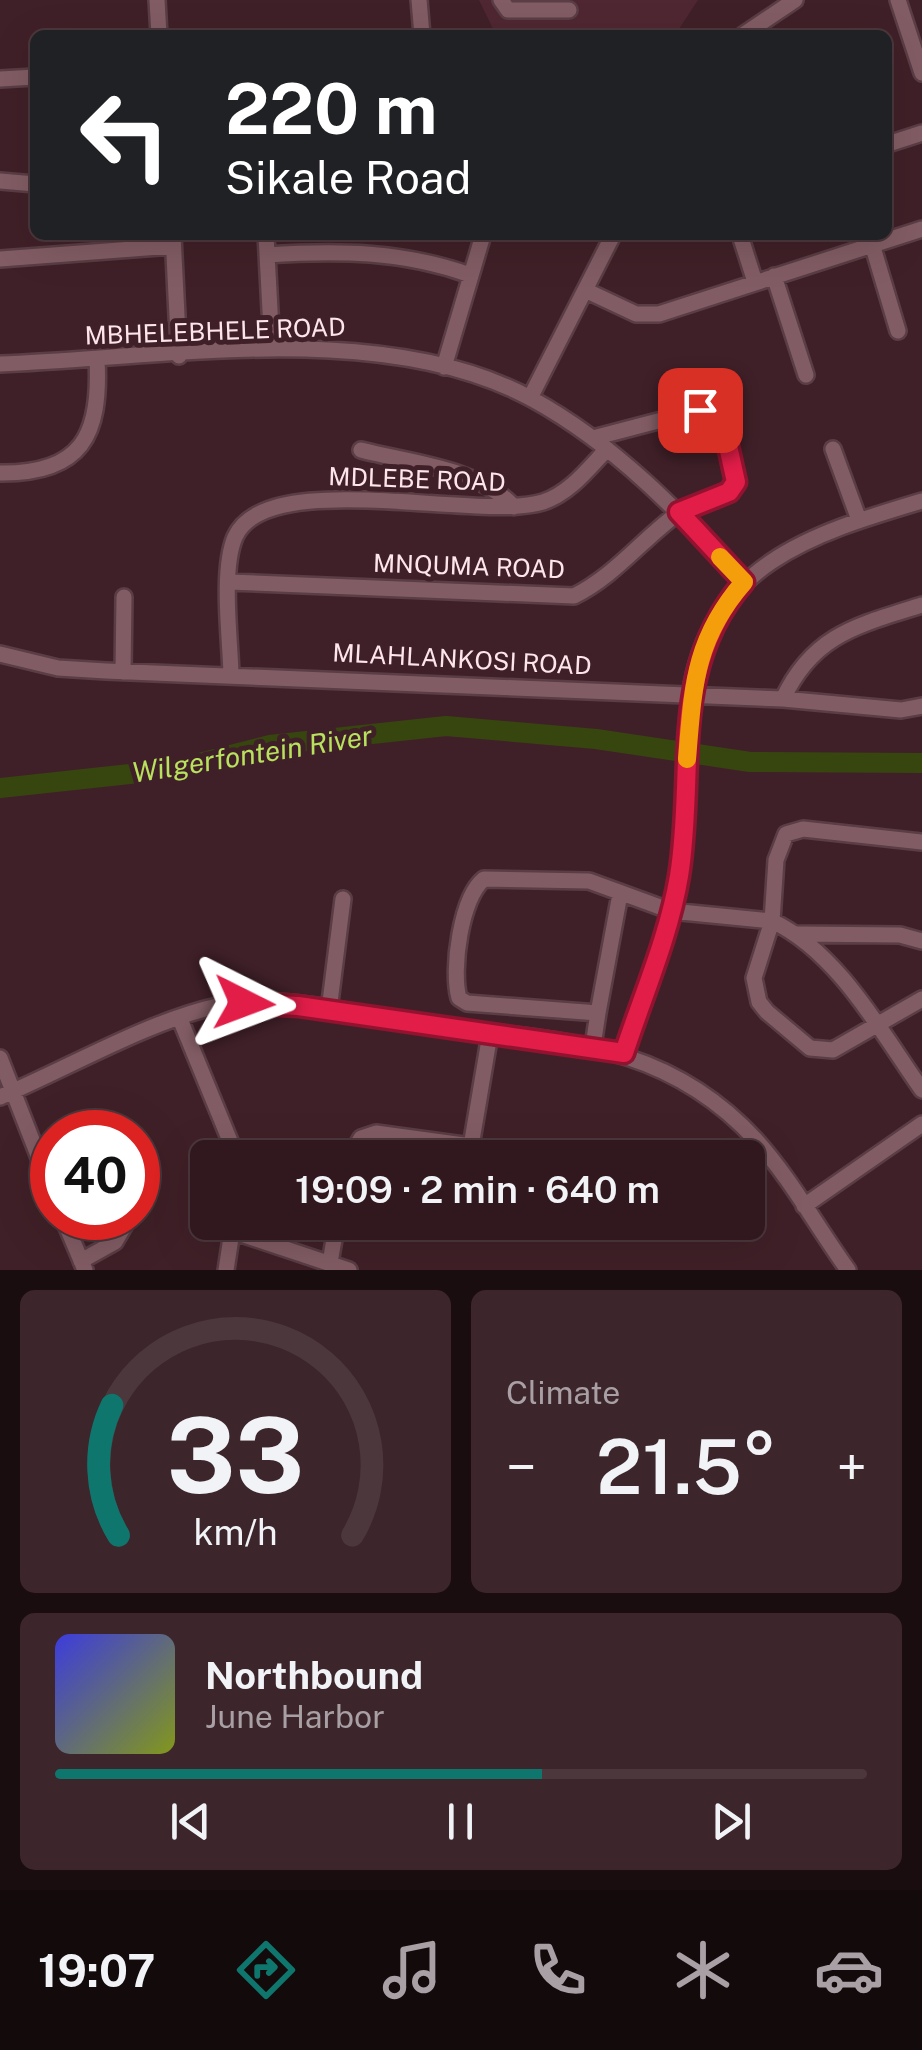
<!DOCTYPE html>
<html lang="en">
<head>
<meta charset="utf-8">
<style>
  :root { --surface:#30181e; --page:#3c252b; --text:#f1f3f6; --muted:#a8a0a4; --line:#4b373c; --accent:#0f766e }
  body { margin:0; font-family:"Public Sans",sans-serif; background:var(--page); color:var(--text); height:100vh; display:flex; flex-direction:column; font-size:38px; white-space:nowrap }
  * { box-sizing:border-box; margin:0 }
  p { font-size:32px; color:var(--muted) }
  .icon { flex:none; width:55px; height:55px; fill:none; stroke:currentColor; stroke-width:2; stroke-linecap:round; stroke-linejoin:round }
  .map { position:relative; height:1270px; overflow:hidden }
  .panel { display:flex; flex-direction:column; gap:20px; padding:20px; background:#1a0d10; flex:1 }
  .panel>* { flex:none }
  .hud { position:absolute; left:30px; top:30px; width:862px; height:210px; border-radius:15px; box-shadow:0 10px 40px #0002,0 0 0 2px var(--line); background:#202124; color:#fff; overflow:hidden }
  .speed { position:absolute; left:30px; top:1110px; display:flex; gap:20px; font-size:50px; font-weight:700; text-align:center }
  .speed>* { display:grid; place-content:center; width:130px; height:130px; border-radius:50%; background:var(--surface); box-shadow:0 10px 40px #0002,0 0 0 2px var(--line); line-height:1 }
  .speed .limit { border:15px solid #d22; background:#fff; color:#111 }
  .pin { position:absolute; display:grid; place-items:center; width:85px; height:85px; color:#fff; margin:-42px; border-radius:20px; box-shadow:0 5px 15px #0006 }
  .me { position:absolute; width:110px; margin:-55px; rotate:93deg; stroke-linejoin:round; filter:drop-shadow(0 0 8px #0008) }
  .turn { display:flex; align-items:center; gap:35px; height:210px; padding:0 30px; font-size:45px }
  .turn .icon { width:130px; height:130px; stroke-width:2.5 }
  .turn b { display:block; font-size:70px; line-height:85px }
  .big { font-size:75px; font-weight:600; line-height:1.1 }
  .panel .card { flex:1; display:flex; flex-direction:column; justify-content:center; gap:15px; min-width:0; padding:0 35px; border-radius:15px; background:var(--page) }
  .panel .dial { align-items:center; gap:0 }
  .dial svg { height:260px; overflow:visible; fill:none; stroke:var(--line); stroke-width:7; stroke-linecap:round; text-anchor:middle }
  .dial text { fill:var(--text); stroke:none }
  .song { display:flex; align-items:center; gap:30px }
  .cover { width:120px; height:120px; border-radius:15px; background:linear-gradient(135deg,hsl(240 70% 55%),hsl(70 70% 35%)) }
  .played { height:10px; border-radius:5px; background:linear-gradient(90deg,var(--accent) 60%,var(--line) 60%) }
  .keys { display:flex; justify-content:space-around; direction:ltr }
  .heat { display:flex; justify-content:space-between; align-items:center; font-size:55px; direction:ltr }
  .panel .tiles { flex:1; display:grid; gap:20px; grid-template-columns:1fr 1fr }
  .card:last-child { grid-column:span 2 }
  .trip { position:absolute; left:190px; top:1140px; width:575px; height:100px; border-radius:15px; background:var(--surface); box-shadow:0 10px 40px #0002,0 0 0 2px var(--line); font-weight:600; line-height:100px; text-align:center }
  .tab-bar { display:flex; height:160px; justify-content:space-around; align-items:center; background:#130a0c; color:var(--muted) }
  .tab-bar .icon { width:70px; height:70px }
  .tab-bar .on { color:var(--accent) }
  .tab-bar b { font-size:45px; color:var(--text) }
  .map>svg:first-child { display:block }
  .built { fill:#4f2732 }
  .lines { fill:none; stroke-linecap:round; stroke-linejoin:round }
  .river { stroke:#37460f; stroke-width:20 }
  .minor-casing { stroke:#5a3d45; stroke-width:20 }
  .minor { stroke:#825c64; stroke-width:15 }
  .route-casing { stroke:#92132f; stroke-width:25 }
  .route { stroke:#e11d48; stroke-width:18 }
  .slow { stroke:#f59e0b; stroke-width:18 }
  .labels { text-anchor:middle; stroke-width:10; stroke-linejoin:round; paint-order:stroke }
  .street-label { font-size:25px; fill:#fde6eb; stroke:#402028 }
  .water-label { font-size:28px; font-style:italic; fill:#b8e15d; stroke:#402028 }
</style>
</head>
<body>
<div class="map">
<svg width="922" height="1270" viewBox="0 0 922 1270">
  <rect width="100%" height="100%" fill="#402028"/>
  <!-- built -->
  <path class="built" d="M479,0H698L675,35H496Z"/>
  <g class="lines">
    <!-- river -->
    <path class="river" d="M0,788L176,769L270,745L446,726L596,739L750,762L922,763"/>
    <!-- minor casing -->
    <g class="minor-casing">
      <path id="minor" d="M157,0L159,35
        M419,0L422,35
        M501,0L508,10H569
        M898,0L922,73
        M743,35L795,0
        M0,79L35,77
        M888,144L922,133
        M0,181L35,184
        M173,235L179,356
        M266,235L272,348
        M740,235L755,282
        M872,244L898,331
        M267,255C337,250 403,251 470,275
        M0,259L173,246
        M774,276L806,375
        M585,290L636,314H659L922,229
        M0,364C163,358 384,318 532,399C616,445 680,513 744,582
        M444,367L483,235
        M530,398L613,235
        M833,449L859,520
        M361,450C410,463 479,468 514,507
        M0,473C82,474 101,435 97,360
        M229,582L574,596C615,576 644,537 681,511C699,498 724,501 736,482L724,427L700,410L593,438
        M0,654L58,668L106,671L783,699L901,710L922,706
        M123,672L124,597
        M231,674C230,637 221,570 235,537C266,466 479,522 543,502C570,493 588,469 607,449
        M783,699C813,634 859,625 922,605
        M922,842L803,829L786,834L776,860L772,921L754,978L759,1002L767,1012L810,1048L833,1050L922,999
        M797,934L900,935L922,941
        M329,1010L343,899
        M598,1013L620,894
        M180,1019L237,1158
        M593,1046L598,1013L467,1003L459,998C451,970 461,897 484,879L589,881L671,911L772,921C838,952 881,1032 922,1090
        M624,1053C645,992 673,928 680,864C687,809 683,752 690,697C708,565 811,534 922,501
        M0,1058L52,1191
        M0,1097C66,1069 149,1021 217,1006C279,992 352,1014 413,1023C545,1042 659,1034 756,1140C791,1179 817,1227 848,1270
        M349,1158L361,1138L376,1133L471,1146
        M469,1158L490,1034
        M804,1206L922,1124
        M63,1218L85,1270
        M232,1231L349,1270
        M81,1261L115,1242L129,1218
        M330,1263L337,1222
        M226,1270L233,1225"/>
    </g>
    <!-- minor -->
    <use href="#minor" class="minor"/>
  </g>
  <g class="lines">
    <!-- route casing -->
    <g class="route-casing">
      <path id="route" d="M244,1003L298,1006L624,1053C643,995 669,936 679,876C696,772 668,668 744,582L679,512L729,492L736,482L724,428L700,410"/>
    </g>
    <!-- route -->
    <use href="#route" class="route"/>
    <!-- slow -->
    <path class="slow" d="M687,759C693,688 694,639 744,582L720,557"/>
  </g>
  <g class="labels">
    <!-- street labels -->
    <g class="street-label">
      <text transform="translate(215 331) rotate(-2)" y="9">MBHELEBHELE ROAD</text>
      <text transform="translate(417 479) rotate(2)" y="9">MDLEBE ROAD</text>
      <text transform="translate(469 566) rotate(2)" y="9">MNQUMA ROAD</text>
      <text transform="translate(462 659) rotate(3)" y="9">MLAHLANKOSI ROAD</text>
    </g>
    <!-- water labels -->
    <g class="water-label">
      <text transform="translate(252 754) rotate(-9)" y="10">Wilgerfontein River</text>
    </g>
  </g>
</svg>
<div class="speed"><div class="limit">40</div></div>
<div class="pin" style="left:700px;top:410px;background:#d93025"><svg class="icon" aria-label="arrive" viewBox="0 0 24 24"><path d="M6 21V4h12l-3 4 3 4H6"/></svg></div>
<svg class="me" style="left:244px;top:1003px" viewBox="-20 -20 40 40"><path d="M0-17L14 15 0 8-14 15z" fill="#e11d48" stroke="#fff" stroke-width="4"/></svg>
<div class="trip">19:09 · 2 min · 640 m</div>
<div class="hud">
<div class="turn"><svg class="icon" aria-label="left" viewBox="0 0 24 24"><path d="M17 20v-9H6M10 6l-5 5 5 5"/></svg><div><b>220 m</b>Sikale Road</div></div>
</div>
</div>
<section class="panel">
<div class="tiles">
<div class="card dial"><svg viewBox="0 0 100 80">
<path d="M14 69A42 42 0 1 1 86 69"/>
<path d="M14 69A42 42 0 0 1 12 29" stroke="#0f766e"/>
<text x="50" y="56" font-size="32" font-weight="700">33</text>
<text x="50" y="72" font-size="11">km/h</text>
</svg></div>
<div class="card"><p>Climate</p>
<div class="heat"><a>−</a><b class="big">21.5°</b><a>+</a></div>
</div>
<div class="card">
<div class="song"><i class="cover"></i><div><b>Northbound</b><p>June Harbor</p></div></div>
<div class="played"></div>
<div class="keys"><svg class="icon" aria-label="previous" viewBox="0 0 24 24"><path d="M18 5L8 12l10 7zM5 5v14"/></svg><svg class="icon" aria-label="pause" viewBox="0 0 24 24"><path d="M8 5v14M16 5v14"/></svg><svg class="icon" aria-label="next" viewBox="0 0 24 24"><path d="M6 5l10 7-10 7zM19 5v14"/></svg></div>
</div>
</div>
</section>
<nav class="tab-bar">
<b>19:07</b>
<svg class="icon on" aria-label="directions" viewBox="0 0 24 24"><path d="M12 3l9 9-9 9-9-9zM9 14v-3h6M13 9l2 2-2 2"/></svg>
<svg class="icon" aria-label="music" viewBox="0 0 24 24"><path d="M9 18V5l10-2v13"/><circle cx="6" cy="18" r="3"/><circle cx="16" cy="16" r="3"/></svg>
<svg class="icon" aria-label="phone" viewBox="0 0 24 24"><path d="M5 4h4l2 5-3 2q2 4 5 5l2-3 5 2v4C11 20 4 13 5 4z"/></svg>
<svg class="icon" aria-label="climate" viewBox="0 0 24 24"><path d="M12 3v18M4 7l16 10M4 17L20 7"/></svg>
<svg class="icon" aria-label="car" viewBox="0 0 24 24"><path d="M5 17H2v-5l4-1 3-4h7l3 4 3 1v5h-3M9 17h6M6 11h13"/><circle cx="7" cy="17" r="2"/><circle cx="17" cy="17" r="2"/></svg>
</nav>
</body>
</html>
